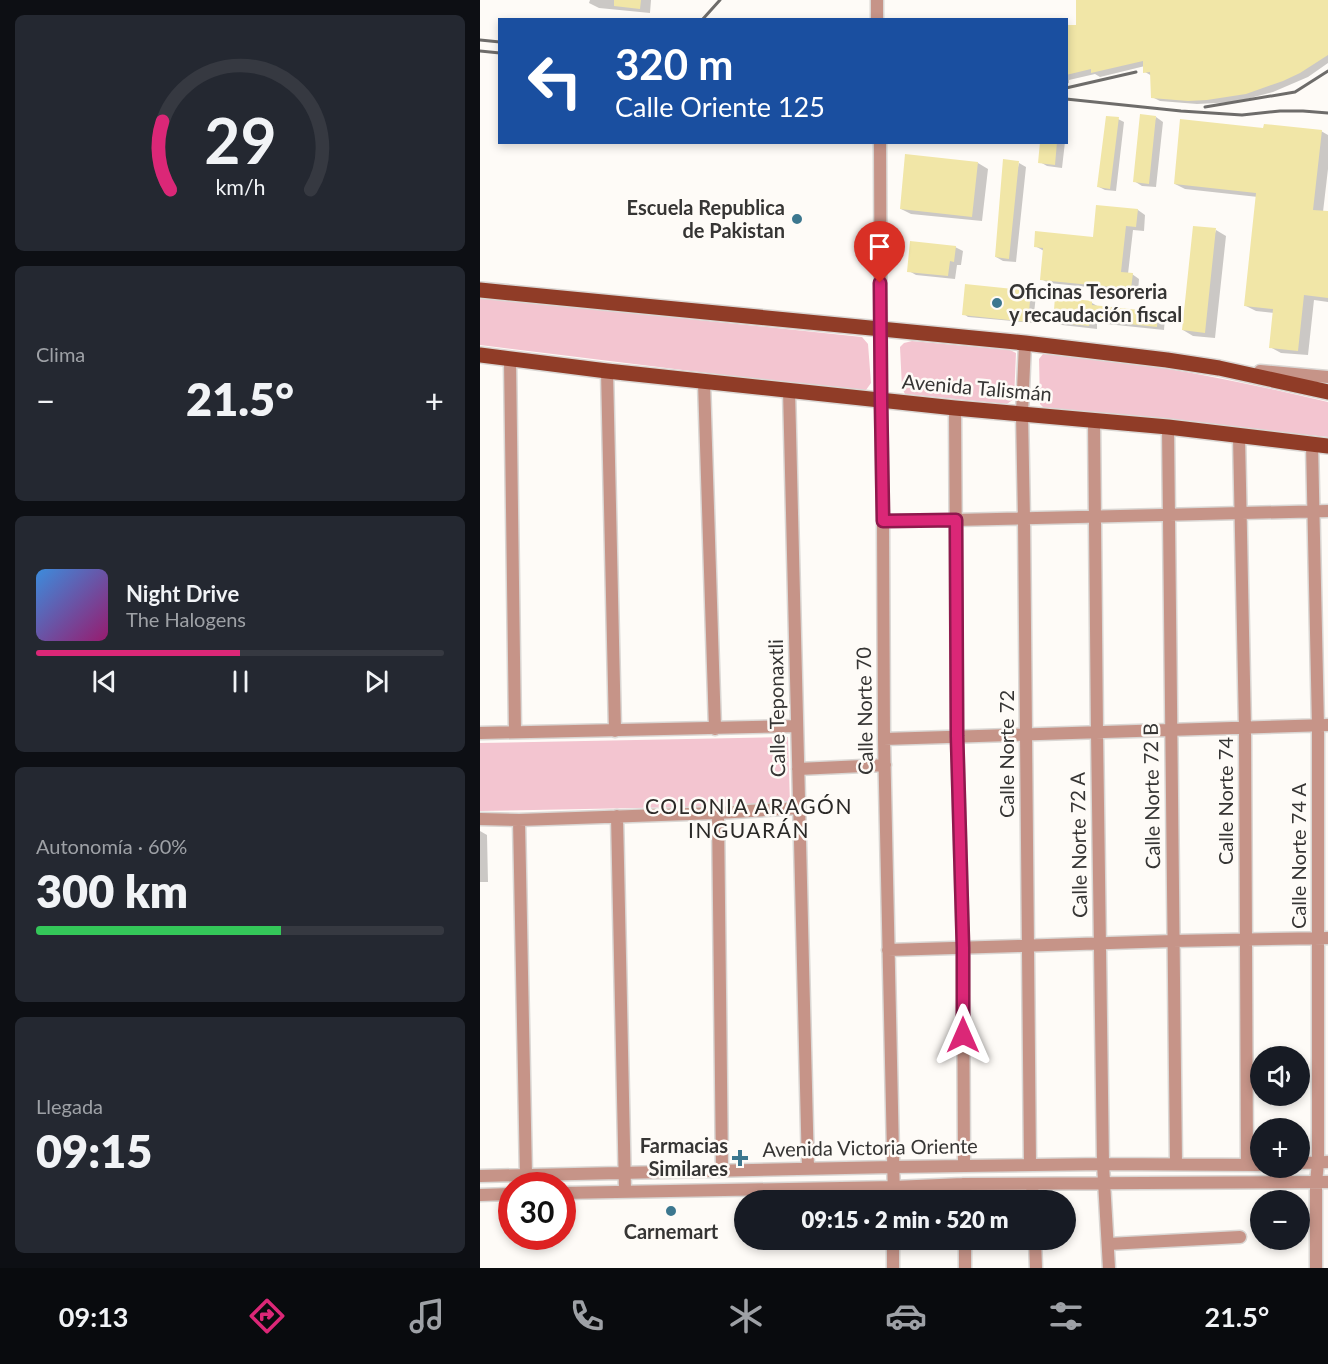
<!DOCTYPE html>
<html lang="es">
<head>
<meta charset="utf-8">
<style>
  :root { --surface:#171b24; --page:#242831; --text:#f1f3f6; --muted:#9ea1a6; --line:#363941; --accent:#db2777 }
  body { margin:0; font-family:Lato,sans-serif; background:var(--page); color:var(--text); height:100vh; display:flex; flex-direction:column; font-size:22px; white-space:nowrap }
  * { box-sizing:border-box; margin:0 }
  p { font-size:20px; color:var(--muted) }
  .icon { flex:none; width:33px; height:33px; fill:none; stroke:currentColor; stroke-width:2; stroke-linecap:round; stroke-linejoin:round }
  .map { position:relative; flex:1; overflow:hidden }
  .details { display:flex; flex-direction:column; gap:15px; padding:15px; background:#0d0f14; width:480px }
  .details>* { flex:none }
  .hud { position:absolute; left:18px; top:18px; width:570px; height:126px; border-radius:0px; box-shadow:0 3px 9px #0003; background:#1a4fa0; color:#fff; overflow:hidden }
  .controls { position:absolute; left:770px; top:1046px; display:grid; gap:12px }
  .controls a { display:grid; place-items:center; width:60px; height:60px; border-radius:50%; background:var(--surface); box-shadow:0 3px 9px #0003; font-size:30px }
  .speed { position:absolute; left:18px; top:1172px; display:flex; gap:12px; font-size:30px; font-weight:700; text-align:center }
  .speed>* { display:grid; place-content:center; width:78px; height:78px; border-radius:50%; background:var(--surface); box-shadow:0 3px 9px #0003; line-height:1 }
  .speed .limit { border:9px solid #d22; background:#fff; color:#111 }
  .pin { position:absolute; display:grid; place-items:center; width:51px; height:51px; color:#fff; margin:-62px -26px; border-radius:50% 50% 50% 0; rotate:-45deg; box-shadow:0 0 6px #0007 }
  .pin .icon { rotate:45deg }
  .me { position:absolute; width:66px; margin:-33px; rotate:0deg; stroke-linejoin:round; filter:drop-shadow(0 0 4px #0008) }
  .turn { display:flex; align-items:center; gap:21px; height:126px; padding:0 18px; font-size:27px }
  .turn .icon { width:78px; height:78px; stroke-width:2.5 }
  .turn b { display:block; font-size:42px; line-height:51px }
  .big { font-size:45px; font-weight:800; line-height:1.1 }
  .details .card { flex:1; display:flex; flex-direction:column; justify-content:center; gap:9px; min-width:0; padding:0 21px; border-radius:9px; background:var(--page) }
  .details .dial { align-items:center; gap:0 }
  .dial svg { height:156px; overflow:visible; fill:none; stroke:var(--line); stroke-width:7; stroke-linecap:round; text-anchor:middle }
  .dial text { fill:var(--text); stroke:none }
  .song { display:flex; align-items:center; gap:18px }
  .cover { width:72px; height:72px; border-radius:9px; background:linear-gradient(135deg,hsl(210 70% 55%),hsl(320 70% 35%)) }
  .played { height:6px; border-radius:3px; background:linear-gradient(90deg,var(--accent) 50%,var(--line) 50%) }
  .keys { display:flex; justify-content:space-around; direction:ltr }
  .heat { display:flex; justify-content:space-between; align-items:center; font-size:33px; direction:ltr }
  .charge { height:9px; border-radius:4px; background:linear-gradient(90deg,#34c759 60%,var(--line) 0) }
  .trip { position:absolute; left:254px; top:1190px; width:342px; height:60px; border-radius:30px; background:var(--surface); box-shadow:0 3px 9px #0003; font-weight:800; line-height:60px; text-align:center }
  .tab-bar { display:flex; height:96px; justify-content:space-around; align-items:center; background:#090b0e; color:var(--muted) }
  .tab-bar .icon { width:42px; height:42px }
  .tab-bar .current { color:var(--accent) }
  .tab-bar b { font-size:27px; color:var(--text) }
  main { display:flex; flex:1; min-height:0 }
  .map>svg:first-child { display:block }
  .green { fill:#f3c5d0 }
  .shadow { fill:#0003 }
  .building { fill:#f1e6a7 }
  .lines { fill:none; stroke-linecap:round; stroke-linejoin:round }
  .minor-casing { stroke:#dad7d4; stroke-width:15 }
  .major-casing { stroke:#dad7d4; stroke-width:18 }
  .minor { stroke:#c69488; stroke-width:12 }
  .major { stroke:#903c27; stroke-width:15 }
  .rail { stroke:#6e6c6a; stroke-width:3 }
  .route-casing { stroke:#8e194d; stroke-width:15 }
  .route { stroke:#db2777; stroke-width:10 }
  .poi-dot { fill:#3c778f; stroke:#fefbf7; stroke-width:2 }
  .labels { text-anchor:middle; stroke-width:5; stroke-linejoin:round; paint-order:stroke }
  .poi-label { font-size:20px; font-weight:bold; fill:#363534; stroke:#fefbf7; text-anchor:end }
  .street-label { font-size:20px; fill:#363534; stroke:#fefbf7 }
  .neighbourhood-label { font-size:21px; letter-spacing:1.5px; fill:#2b2927; stroke:#fefbf7 }
</style>
</head>
<body>
<main>
<section class="details">
<div class="card dial"><svg viewBox="0 0 100 80">
<path d="M14 69A42 42 0 1 1 86 69"/>
<path d="M14 69A42 42 0 0 1 10 34" stroke="#db2777"/>
<text x="50" y="56" font-size="32" font-weight="700">29</text>
<text x="50" y="72" font-size="11">km/h</text>
</svg></div>
<div class="card"><p>Clima</p>
<div class="heat"><a>−</a><b class="big">21.5°</b><a>+</a></div>
</div>
<div class="card">
<div class="song"><i class="cover"></i><div><b>Night Drive</b><p>The Halogens</p></div></div>
<div class="played"></div>
<div class="keys"><svg class="icon" aria-label="previous" viewBox="0 0 24 24"><path d="M18 5L8 12l10 7zM5 5v14"/></svg><svg class="icon" aria-label="pause" viewBox="0 0 24 24"><path d="M8 5v14M16 5v14"/></svg><svg class="icon" aria-label="next" viewBox="0 0 24 24"><path d="M6 5l10 7-10 7zM19 5v14"/></svg></div>
</div>
<div class="card"><p>Autonomía · 60%</p><b class="big">300 km</b><div class="charge"></div></div>
<div class="card"><p>Llegada</p><b class="big">09:15</b></div>
</section>
<div class="map">
<svg width="848" height="1268" viewBox="0 0 848 1268">
  <rect width="100%" height="100%" fill="#fefbf7"/>
  <!-- green -->
  <path class="green" d="M0,298L26,300L382,337L388,344L391,383L386,390L374,391L0,345Z
    M432,341L530,350L536,353L534,399L527,404L425,394L422,388L420,347L424,343Z
    M563,354C659,360 754,380 848,402V437L565,409L560,404L559,359Z
    M308,737L310,805L0,811V743Z"/>
  <!-- shadow -->
  <path class="shadow" d="M110,0H171L170,13L119,8L109,3Z
    M597,0H848V63L828,77L793,92L755,102L717,104L680,101L672,97V76L665,72V66L620,77L615,74L589,80V83L586,84V27H598Z
    M676,117L683,122L676,187L662,186L654,181Z
    M638,119L644,122L636,191L625,190L619,187Z
    M785,129L841,131L848,135V169L843,212L848,213V302L834,300L828,355L801,353L790,347L794,313L776,311L766,306L778,197L705,189L695,184Z
    M562,142H585L582,168L567,166L560,162Z
    M498,163L508,169L502,221L431,214L421,209Z
    M539,163L546,167L536,262L523,261L516,257Z
    M618,206L658,210L665,215L664,231L653,230L648,274H652L659,279L658,292L569,283L561,279L564,251L555,246L614,239Z
    M736,230L746,236L735,338L713,336L703,330Z
    M475,247L483,251L481,265H477L475,279L436,275L429,271Z
    M487,286L551,292L556,295L553,323L488,317L484,314Z
    M612,303L619,307L678,313L685,318L684,330L617,323V329L582,325L574,321Z
    M0,831L7,835L8,882H0Z"/>
  <!-- building -->
  <path class="building" d="M134,0H161L160,9L134,6Z
    M596,0H848V55L820,73L803,81L766,94L727,100L708,101L671,98L670,72L663,73V61L611,73V69L586,75V25H596Z
    M660,114L676,116L669,184L653,182Z
    M626,116L639,117L630,189L617,187Z
    M700,119L783,128L784,124L842,130L833,210L848,211V298L824,295L818,351L789,348L793,309L764,306L776,193L694,184Z
    M560,142H577L575,165L558,163Z
    M425,154L498,162L492,217L420,209Z
    M523,159L539,161L529,259L515,257Z
    M616,205L658,209L656,227L646,226L641,272L653,273L651,289L560,280L563,248L554,247L555,231L613,237Z
    M713,226L736,228L725,333L702,330Z
    M430,241L476,246L474,262L470,261L468,276L427,272Z
    M485,284L551,291L548,322L482,315Z
    M575,297L612,301V305L678,312L677,327L610,320L609,326L573,322Z"/>
  <g class="lines">
    <!-- minor casing -->
    <g class="minor-casing">
      <path id="minor" d="M397,0V20
        M400,142L401,400L403,521L404,739L414,1200
        M545,343L542,414L544,519L550,1165
        M30,360L35,732
        M127,371L135,731
        M780,371L848,377
        M224,382L235,729
        M309,390L328,1169
        M475,408L477,736L483,948L484,1166
        M614,420L617,732L623,1164L629,1268
        M688,427L696,1164
        M759,436L765,729L767,1165
        M832,444L838,726V1163L836,1182V1268
        M403,521L475,520L848,511
        M0,733L317,726
        M404,739L848,725
        M318,769L405,765
        M238,813L242,1170
        M137,816L145,1191
        M0,819L39,820L238,813L318,808
        M39,820L46,1176
        M408,950L693,941L848,938
        M819,1163L848,1162
        M0,1176L413,1167L623,1164L780,1165
        M483,1184L484,1200
        M552,1184L553,1200
        M82,1193L414,1187L483,1184L848,1182
        M0,1195L32,1194
        M485,1239V1268
        M555,1239L556,1268
        M628,1244L760,1237
        M413,1268V1239"/>
    </g>
    <!-- major casing -->
    <g class="major-casing">
      <path id="major" d="M0,290L545,343L687,360L739,368L848,392
        M0,355L127,371L475,408L688,427L848,446"/>
    </g>
    <!-- minor -->
    <use href="#minor" class="minor"/>
    <!-- major -->
    <use href="#major" class="major"/>
    <!-- rail -->
    <path class="rail" d="M222,20L240,0
      M0,40L20,42
      M0,51L20,53
      M586,88L656,72
      M586,99L701,111L762,115L800,111H823L848,113
      M725,107L815,92L848,71"/>
  </g>
  <g class="lines">
    <!-- route casing -->
    <g class="route-casing">
      <path id="route" d="M400,283L401,400L403,521L476,520L477,736L483,948V1035"/>
    </g>
    <!-- route -->
    <use href="#route" class="route"/>
  </g>
  <!-- markers -->
  <g class="poi-dot">
    <circle cx="317" cy="219" r="6"/>
    <circle cx="517" cy="303" r="6"/>
    <path d="M257 1149h6v6h6v6h-6v6h-6v-6h-6v-6h6z"/>
    <circle cx="191" cy="1211" r="6"/>
  </g>
  <g class="labels">
    <!-- poi labels -->
    <g class="poi-label">
      <text x="305" y="215">Escuela Republica<tspan x="305" dy="23">de Pakistan</tspan></text>
      <text x="529" y="299" text-anchor="start">Oficinas Tesoreria<tspan x="529" dy="23">y recaudación fiscal</tspan></text>
      <text x="248" y="1153">Farmacias<tspan x="248" dy="23">Similares</tspan></text>
      <text x="191" y="1239" text-anchor="middle">Carnemart</text>
    </g>
    <!-- street labels -->
    <g class="street-label">
      <text transform="translate(497 388) rotate(5)" y="7">Avenida Talismán</text>
      <text transform="translate(297 708) rotate(-91)" y="7">Calle Teponaxtli</text>
      <text transform="translate(385 711) rotate(-91)" y="7">Calle Norte 70</text>
      <text transform="translate(527 754) rotate(-90)" y="7">Calle Norte 72</text>
      <text transform="translate(672 796) rotate(-91)" y="7">Calle Norte 72 B</text>
      <text transform="translate(746 801) rotate(-90)" y="7">Calle Norte 74</text>
      <text transform="translate(599 845) rotate(-91)" y="7">Calle Norte 72 A</text>
      <text transform="translate(819 856) rotate(-90)" y="7">Calle Norte 74 A</text>
      <text transform="translate(390 1148) rotate(-1)" y="7">Avenida Victoria Oriente</text>
    </g>
    <!-- neighbourhood labels -->
    <g class="neighbourhood-label">
      <text x="269" y="814">COLONIA ARAGÓN<tspan x="269" dy="24">INGUARÁN</tspan></text>
    </g>
  </g>
</svg>
<div class="controls">
<a><svg class="icon" aria-label="sound" viewBox="0 0 24 24"><path d="M4 9h4l5-4v14l-5-4H4zM17 9q2 3 0 6"/></svg></a>
<a>+</a>
<a>−</a>
</div>
<div class="speed"><div class="limit">30</div></div>
<div class="pin" style="left:400px;top:283px;background:#d93025"><svg class="icon" aria-label="arrive" viewBox="0 0 24 24"><path d="M6 21V4h12l-3 4 3 4H6"/></svg></div>
<svg class="me" style="left:483px;top:1035px" viewBox="-20 -20 40 40"><path d="M0-17L14 15 0 8-14 15z" fill="#db2777" stroke="#fff" stroke-width="4"/></svg>
<div class="trip">09:15 · 2 min · 520 m</div>
<div class="hud">
<div class="turn"><svg class="icon" aria-label="left" viewBox="0 0 24 24"><path d="M17 20v-9H6M10 6l-5 5 5 5"/></svg><div><b>320 m</b>Calle Oriente 125</div></div>
</div>
</div>
</main>
<nav class="tab-bar">
<b>09:13</b>
<svg class="icon current" aria-label="directions" viewBox="0 0 24 24"><path d="M12 3l9 9-9 9-9-9zM9 14v-3h6M13 9l2 2-2 2"/></svg>
<svg class="icon" aria-label="music" viewBox="0 0 24 24"><path d="M9 18V5l10-2v13"/><circle cx="6" cy="18" r="3"/><circle cx="16" cy="16" r="3"/></svg>
<svg class="icon" aria-label="phone" viewBox="0 0 24 24"><path d="M5 4h4l2 5-3 2q2 4 5 5l2-3 5 2v4C11 20 4 13 5 4z"/></svg>
<svg class="icon" aria-label="climate" viewBox="0 0 24 24"><path d="M12 3v18M4 7l16 10M4 17L20 7"/></svg>
<svg class="icon" aria-label="car" viewBox="0 0 24 24"><path d="M5 17H2v-5l4-1 3-4h7l3 4 3 1v5h-3M9 17h6M6 11h13"/><circle cx="7" cy="17" r="2"/><circle cx="17" cy="17" r="2"/></svg>
<svg class="icon" aria-label="filters" viewBox="0 0 24 24"><path d="M4 7h16M4 17h16"/><circle cx="9" cy="7" r="2"/><circle cx="15" cy="17" r="2"/></svg>
<b>21.5°</b>
</nav>
</body>
</html>
